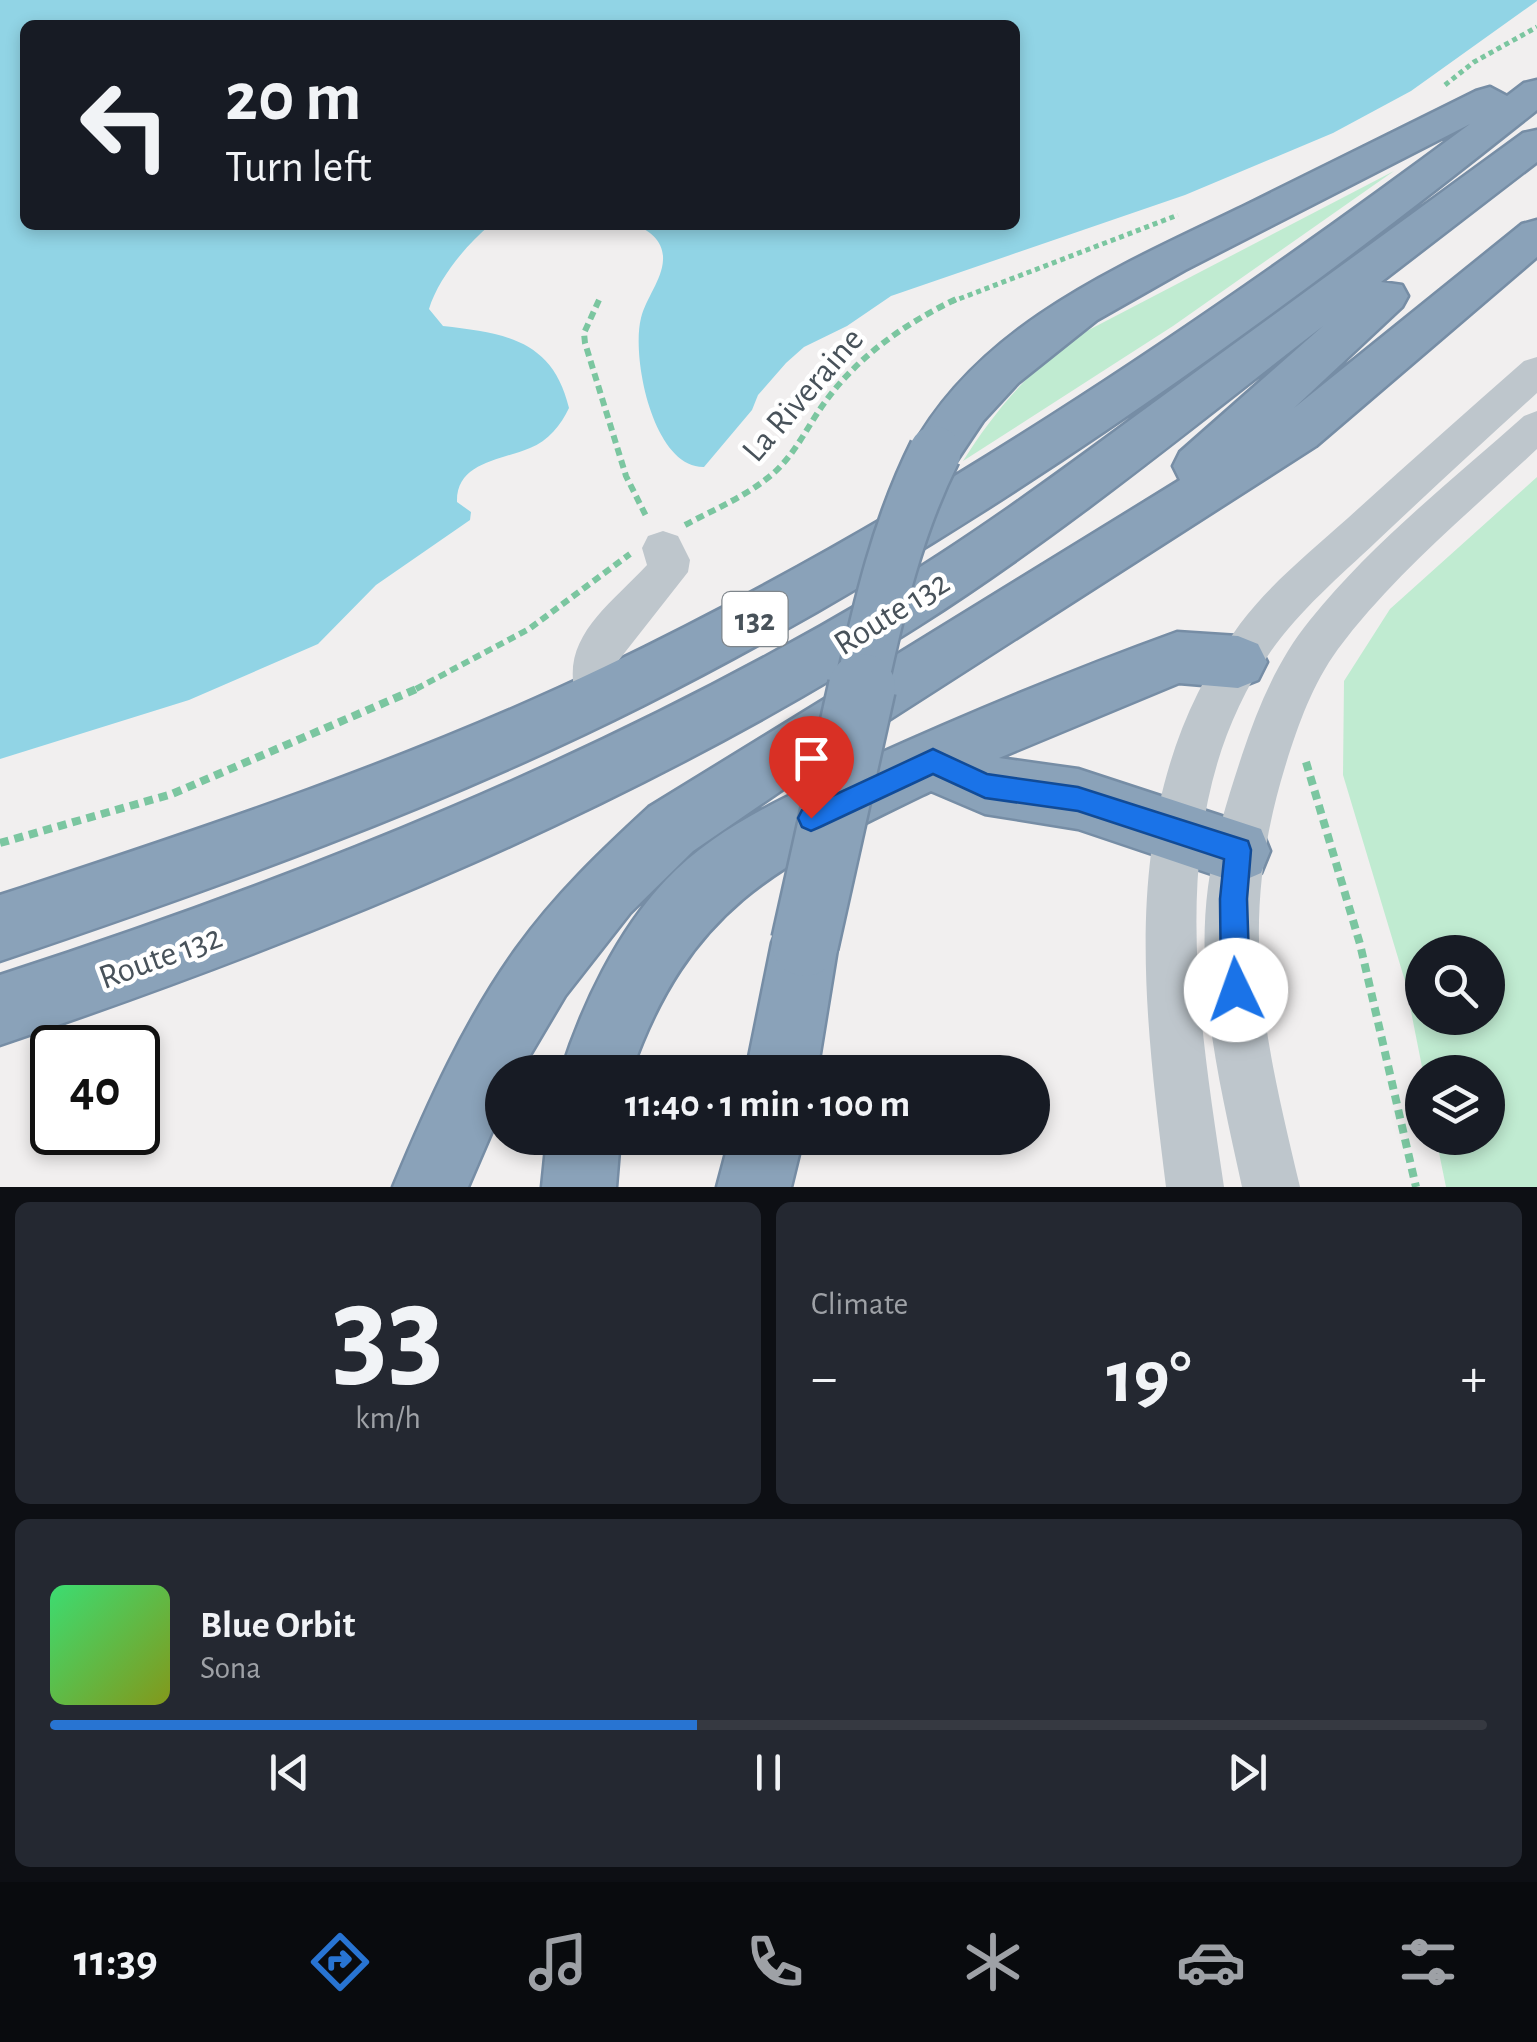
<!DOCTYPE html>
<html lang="en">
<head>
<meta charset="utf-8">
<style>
  :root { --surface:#171b24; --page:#242831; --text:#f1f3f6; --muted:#9ea1a6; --line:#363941; --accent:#2874d2 }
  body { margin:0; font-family:"Alegreya Sans",sans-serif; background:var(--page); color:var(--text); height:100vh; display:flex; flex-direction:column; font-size:38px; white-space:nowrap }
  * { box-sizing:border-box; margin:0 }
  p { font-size:32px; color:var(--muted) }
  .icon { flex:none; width:55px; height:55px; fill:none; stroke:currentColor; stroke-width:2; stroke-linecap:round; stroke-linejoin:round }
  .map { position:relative; height:1187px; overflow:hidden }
  .drawer { display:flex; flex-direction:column; gap:15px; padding:15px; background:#0d0f14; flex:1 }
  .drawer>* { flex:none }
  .banner { position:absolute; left:20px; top:20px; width:1000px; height:210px; border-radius:15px; box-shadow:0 5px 15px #0003; background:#171b24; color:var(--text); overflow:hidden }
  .tools { position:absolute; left:1405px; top:935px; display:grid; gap:20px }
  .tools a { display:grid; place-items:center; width:100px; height:100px; border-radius:50%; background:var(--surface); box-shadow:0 5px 15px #0003; font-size:50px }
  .speed { position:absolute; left:30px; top:1025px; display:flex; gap:20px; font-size:50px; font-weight:700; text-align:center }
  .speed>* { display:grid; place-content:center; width:130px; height:130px; border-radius:50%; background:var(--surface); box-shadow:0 5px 15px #0003; line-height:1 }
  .speed .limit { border:5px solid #111; border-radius:15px; background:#fff; color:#111 }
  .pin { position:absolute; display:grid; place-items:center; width:85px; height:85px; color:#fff; margin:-102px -42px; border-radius:50% 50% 50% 0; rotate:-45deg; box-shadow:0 0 10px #0007 }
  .pin .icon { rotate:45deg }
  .me { position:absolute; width:110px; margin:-55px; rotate:357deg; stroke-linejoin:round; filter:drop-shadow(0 0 8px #0008) }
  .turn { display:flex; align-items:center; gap:35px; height:210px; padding:0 40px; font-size:45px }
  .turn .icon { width:130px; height:130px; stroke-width:2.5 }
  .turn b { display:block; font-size:70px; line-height:85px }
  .big { font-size:75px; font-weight:700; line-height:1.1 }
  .drawer .card { flex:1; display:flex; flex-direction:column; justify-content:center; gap:15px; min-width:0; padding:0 35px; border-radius:15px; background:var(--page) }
  .drawer .dial { align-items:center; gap:0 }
  .dial b { font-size:130px; line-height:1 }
  .song { display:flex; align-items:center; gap:30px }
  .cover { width:120px; height:120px; border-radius:15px; background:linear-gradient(135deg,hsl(140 70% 55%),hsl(70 70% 35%)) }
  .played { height:10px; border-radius:5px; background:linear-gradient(90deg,var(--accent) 45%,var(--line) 45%) }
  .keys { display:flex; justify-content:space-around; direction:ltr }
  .heat { display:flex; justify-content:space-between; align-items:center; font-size:55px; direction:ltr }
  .drawer .tiles { flex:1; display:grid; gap:15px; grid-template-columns:1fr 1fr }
  .card:last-child { grid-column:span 2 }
  .trip { position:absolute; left:485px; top:1055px; width:565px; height:100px; border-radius:50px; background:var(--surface); box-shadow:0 5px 15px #0003; font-weight:700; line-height:100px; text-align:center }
  .dock { display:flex; height:160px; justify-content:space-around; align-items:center; background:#090b0e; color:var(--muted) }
  .dock .icon { width:70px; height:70px }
  .dock .current { color:var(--accent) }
  .dock b { font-size:45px; color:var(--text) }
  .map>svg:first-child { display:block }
  .green { fill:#c0ebd1; fill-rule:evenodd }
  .water { fill:#91d4e5 }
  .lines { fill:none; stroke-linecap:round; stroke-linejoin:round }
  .highway-casing { stroke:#768da5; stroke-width:5 }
  .path-far2 { stroke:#7bc6a0; stroke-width:5; stroke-dasharray:5 4; stroke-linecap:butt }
  .path-far1 { stroke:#7bc6a0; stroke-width:6; stroke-dasharray:8 5; stroke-linecap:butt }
  .path { stroke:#7bc6a0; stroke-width:8; stroke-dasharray:9 6; stroke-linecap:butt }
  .minor { fill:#bec6cc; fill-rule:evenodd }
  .highway { fill:#8aa2b9; fill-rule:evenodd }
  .highway-bridge-far1-casing { stroke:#768da5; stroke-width:56; stroke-linecap:butt }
  .highway-bridge-casing { stroke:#768da5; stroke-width:71; stroke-linecap:butt }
  .highway-bridge-far1 { stroke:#8aa2b9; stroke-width:51 }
  .highway-bridge { stroke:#8aa2b9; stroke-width:66 }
  .route { fill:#1a73e8; stroke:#114b97; stroke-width:2.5 }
  .labels { text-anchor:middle; stroke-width:9; stroke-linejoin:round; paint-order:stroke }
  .shield { fill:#fff; stroke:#7f868c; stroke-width:2.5 }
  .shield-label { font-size:32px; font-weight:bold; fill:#48525a }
  .street-label { font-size:35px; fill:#48525a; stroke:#fff }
</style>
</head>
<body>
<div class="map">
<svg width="1537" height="1187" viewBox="0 0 1537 1187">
  <rect width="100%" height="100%" fill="#f1efef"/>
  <!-- green -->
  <path class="green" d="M1394,171L1173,326L963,461C995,410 1031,368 1081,334Z
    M1537,477V1187H1446L1436,1138H1488V1072H1423L1405,981L1343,775L1344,681L1390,609ZM1422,952H1488V1018H1422Z"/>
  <!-- water -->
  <path class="water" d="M0,0H1537V1L1411,91L1333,133L1185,195L891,296L847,326L804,347L786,363L758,395L752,410L704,467C653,468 631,357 641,318C646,298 662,280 663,260C664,242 651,232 637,225H1015V25H25V225H490C466,245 438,279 429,309L443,326C505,333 553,340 569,408C561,425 548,441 530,448C502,460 456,462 457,502L471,512L470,520L376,585L318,644L189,700L0,759Z"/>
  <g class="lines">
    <!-- highway casing -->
    <g class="highway-casing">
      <path id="highway" d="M1537,80V110C1261,331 960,546 644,705C437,809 219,887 0,961V895C204,828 410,760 604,667C911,520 1197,327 1470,124L1185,270L1097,320L1018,383L983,421L953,466L935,472L917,466L910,452C979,322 1125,264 1250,203C1325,166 1401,128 1476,91L1490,87L1507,96L1524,83Z
        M1537,130V162L1381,282L1402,285L1408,296L1402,307L1294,408L1522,224L1537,220V257L1316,446L814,768L693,851L630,913L565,996L520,1072H502V1108L468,1187H393C427,1105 465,1020 517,948C555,895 601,851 649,807L1180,480L1173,466L1180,452L1323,326C1191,428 1061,535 920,625C634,808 320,936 0,1045V975C305,876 601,757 878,593C979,533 1073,462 1167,393C1286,306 1404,220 1523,133Z
        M1177,632L1238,636L1258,644L1267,662L1258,680L1238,688L1179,683L999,758L1078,769L1261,829L1270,851L1261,873L1238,883L1078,829L985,814L931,791C781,864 690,904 631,1072H561C582,1006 617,932 666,880C720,823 797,792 867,759C969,713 1072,670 1177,632Z
        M805,910L829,919L838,943L817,1072H746L772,943L781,919Z
        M547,1138H620L616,1187H542Z
        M730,1138H803L791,1187H717Z"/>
    </g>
    <!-- path-far2 -->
    <path class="path-far2" d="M1445,85L1474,62L1537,27
      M951,302L1178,215"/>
    <!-- path-far1 -->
    <path class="path-far1" d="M599,300L584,333L585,343L626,476L647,518
      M685,525C711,511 742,498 765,480C793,460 806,428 825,402C859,355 905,324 956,299
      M416,689L529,629L630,554"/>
    <!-- path -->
    <path class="path" d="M1306,762L1360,944L1416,1187
      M0,843L172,794L421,687"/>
    <!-- minor -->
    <path class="minor" d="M1537,357V393C1483,442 1429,492 1376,542C1340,576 1300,610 1271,651C1161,809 1198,1009 1224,1187H1166C1142,991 1115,794 1240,624C1270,584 1311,551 1348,518C1406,465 1465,413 1524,361Z
      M1537,411V449C1469,513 1394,574 1338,649C1312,685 1298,725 1285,767C1237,924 1263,1032 1300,1187H1242C1221,1090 1195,986 1208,887C1214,841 1228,798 1242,755C1258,707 1278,659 1310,620C1372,543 1451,481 1524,416Z
      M663,531L678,536L690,560L688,572L615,665L621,698L614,713L598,719L582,713C551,644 604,611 647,565L642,548L648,536Z"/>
    <!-- highway -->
    <use href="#highway" class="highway"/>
    <!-- highway-bridge-far1 casing -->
    <g class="highway-bridge-far1-casing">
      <path id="highway-bridge-far1" d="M861,689C879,607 897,528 935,452"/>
    </g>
    <!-- highway-bridge casing -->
    <g class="highway-bridge-casing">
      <path id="highway-bridge" d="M805,943L862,687"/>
    </g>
    <!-- highway-bridge-far1 -->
    <use href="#highway-bridge-far1" class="highway-bridge-far1"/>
    <!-- highway-bridge -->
    <use href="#highway-bridge" class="highway-bridge"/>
  </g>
  <!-- route -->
  <path class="route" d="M933,749L987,774L1078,787L1248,841L1251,850L1247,899L1250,990L1245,1000L1236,1004L1226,1000L1221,990L1220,899L1224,859L1078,811L985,798L933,774L820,827L811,831L802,827L798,818L802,810Z"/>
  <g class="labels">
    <!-- shield labels -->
    <rect class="shield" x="722.5" y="592" width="65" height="54" rx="8"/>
    <g class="shield-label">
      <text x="755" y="630">132</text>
    </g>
    <!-- street labels -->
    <g class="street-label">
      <text transform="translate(802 394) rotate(-49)" y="12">La Riveraine</text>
      <text transform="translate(891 612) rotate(-32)" y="12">Route 132</text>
      <text transform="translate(160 956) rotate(-20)" y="12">Route 132</text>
    </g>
  </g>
</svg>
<div class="tools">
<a><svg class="icon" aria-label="search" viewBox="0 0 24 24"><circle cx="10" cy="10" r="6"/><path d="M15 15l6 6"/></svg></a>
<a><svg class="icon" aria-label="layers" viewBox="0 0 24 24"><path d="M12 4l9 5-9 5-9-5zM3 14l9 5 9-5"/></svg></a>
</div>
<div class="speed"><div class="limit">40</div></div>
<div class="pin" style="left:811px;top:818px;background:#d93025"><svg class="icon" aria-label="arrive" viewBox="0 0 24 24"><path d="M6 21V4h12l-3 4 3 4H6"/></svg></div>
<svg class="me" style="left:1236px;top:990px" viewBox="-20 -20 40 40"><circle r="19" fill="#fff"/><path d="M0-13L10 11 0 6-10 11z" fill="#1a73e8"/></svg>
<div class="trip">11:40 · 1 min · 100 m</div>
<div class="banner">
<div class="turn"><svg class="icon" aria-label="left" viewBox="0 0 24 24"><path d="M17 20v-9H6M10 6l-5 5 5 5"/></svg><div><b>20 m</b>Turn left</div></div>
</div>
</div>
<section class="drawer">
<div class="tiles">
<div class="card dial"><b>33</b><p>km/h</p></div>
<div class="card"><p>Climate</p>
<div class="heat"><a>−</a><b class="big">19°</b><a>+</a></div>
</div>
<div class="card">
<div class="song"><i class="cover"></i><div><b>Blue Orbit</b><p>Sona</p></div></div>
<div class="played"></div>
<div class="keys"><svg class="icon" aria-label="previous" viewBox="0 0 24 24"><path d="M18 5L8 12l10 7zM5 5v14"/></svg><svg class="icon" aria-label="pause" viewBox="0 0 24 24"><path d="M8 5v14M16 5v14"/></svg><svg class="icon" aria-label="next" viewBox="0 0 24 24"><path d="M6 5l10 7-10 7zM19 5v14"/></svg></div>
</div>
</div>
</section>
<nav class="dock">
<b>11:39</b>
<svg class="icon current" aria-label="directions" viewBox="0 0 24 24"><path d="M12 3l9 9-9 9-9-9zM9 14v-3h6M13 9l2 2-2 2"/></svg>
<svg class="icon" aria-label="music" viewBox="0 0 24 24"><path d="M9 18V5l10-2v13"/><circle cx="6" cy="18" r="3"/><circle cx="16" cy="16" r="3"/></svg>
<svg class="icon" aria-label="phone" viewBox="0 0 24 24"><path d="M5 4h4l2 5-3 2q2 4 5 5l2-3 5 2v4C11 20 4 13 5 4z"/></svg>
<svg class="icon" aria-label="climate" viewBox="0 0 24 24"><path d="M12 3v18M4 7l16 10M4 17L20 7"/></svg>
<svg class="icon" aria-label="car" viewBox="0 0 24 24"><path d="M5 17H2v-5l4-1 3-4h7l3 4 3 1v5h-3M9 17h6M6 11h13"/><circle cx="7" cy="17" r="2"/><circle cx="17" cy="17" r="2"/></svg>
<svg class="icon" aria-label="filters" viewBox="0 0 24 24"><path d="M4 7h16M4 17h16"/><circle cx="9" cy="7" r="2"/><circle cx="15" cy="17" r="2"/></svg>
</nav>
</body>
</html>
